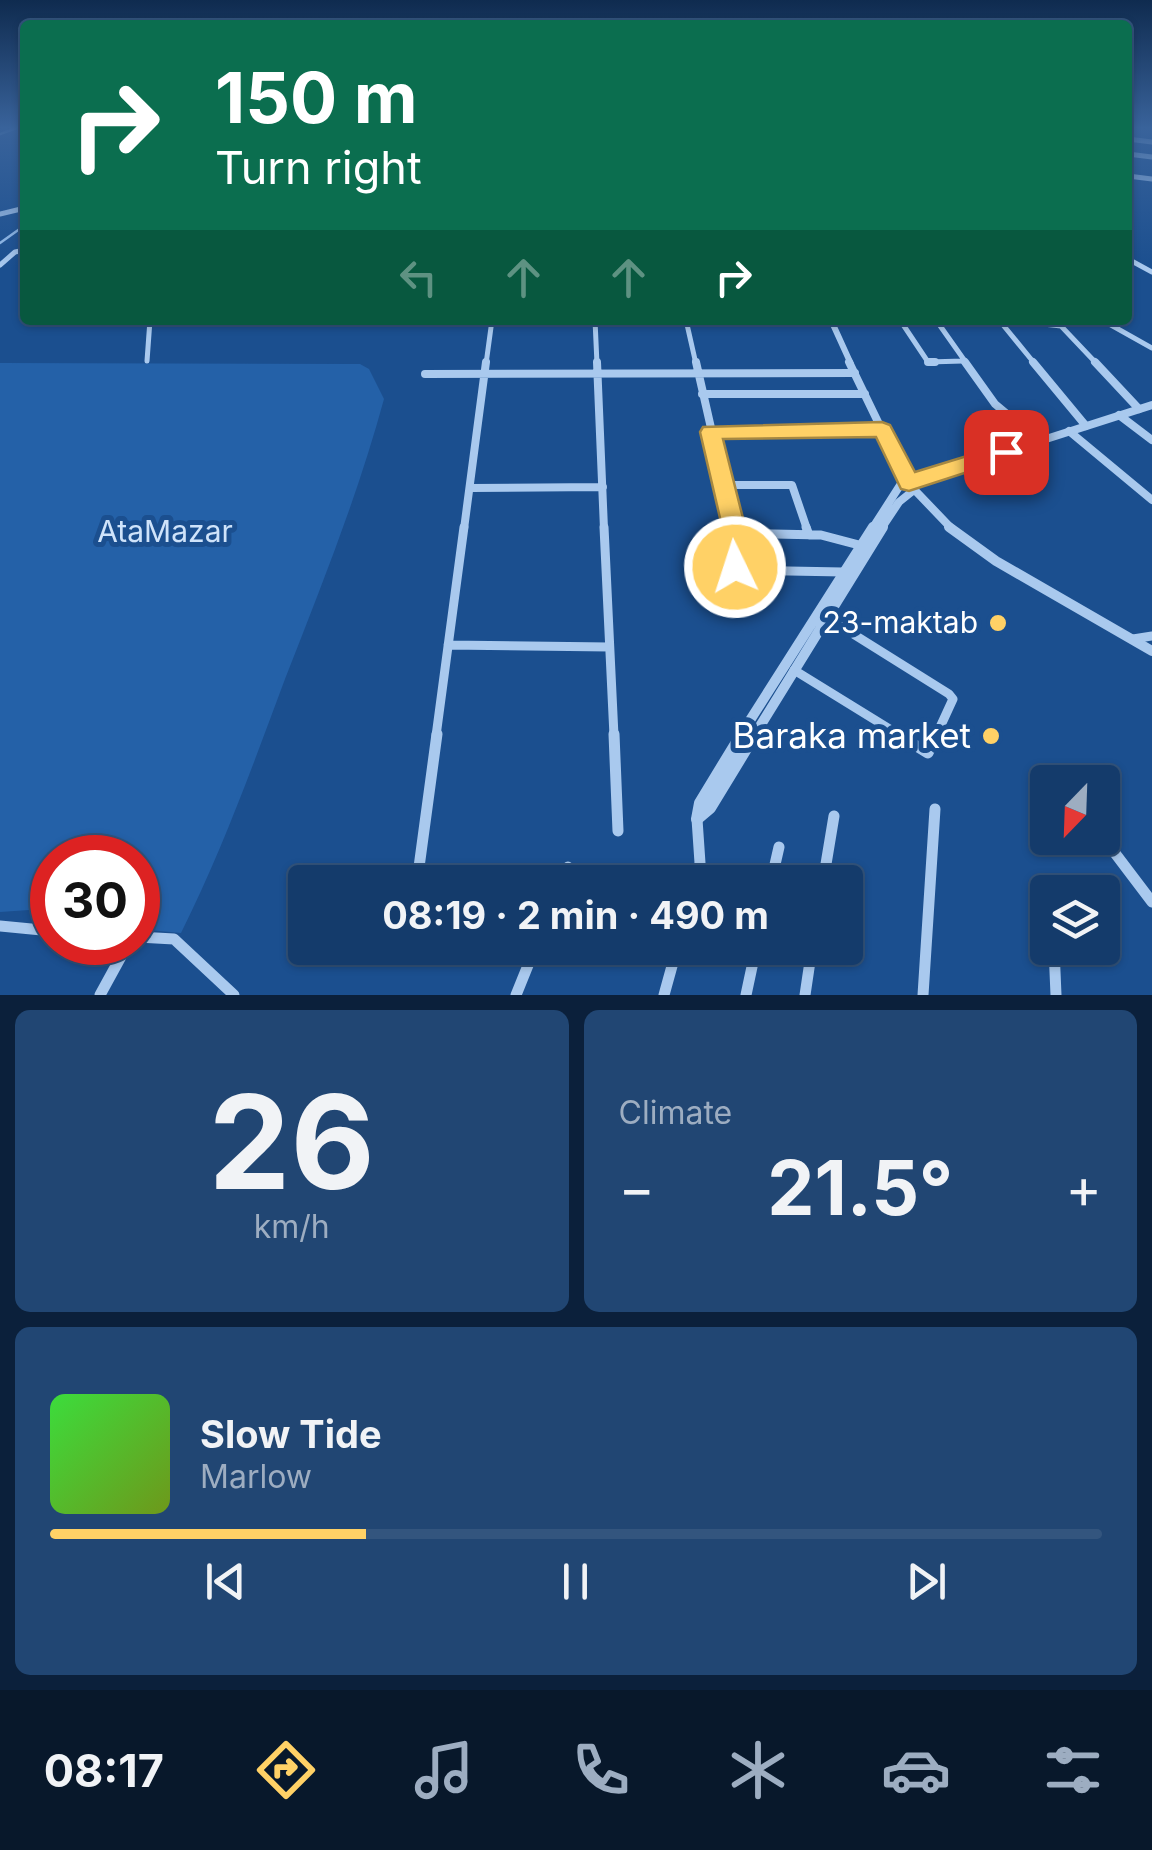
<!DOCTYPE html>
<html lang="en">
<head>
<meta charset="utf-8">
<style>
  :root { --surface:#143b6b; --page:#214673; --text:#f1f3f6; --muted:#9dadc1; --line:#33557e; --accent:#ffd166 }
  body { margin:0; font-family:Inter,sans-serif; background:var(--page); color:var(--text); height:100vh; display:flex; flex-direction:column; font-size:38px; white-space:nowrap }
  * { box-sizing:border-box; margin:0 }
  p { font-size:32px; color:var(--muted) }
  .icon { flex:none; width:55px; height:55px; fill:none; stroke:currentColor; stroke-width:2; stroke-linecap:round; stroke-linejoin:round }
  .map { position:relative; height:995px; overflow:hidden }
  .side { display:flex; flex-direction:column; gap:15px; padding:15px; background:#0b203b; flex:1 }
  .side>* { flex:none }
  .hud { position:absolute; left:20px; top:20px; width:1112px; height:305px; border-radius:10px; box-shadow:0 2px 8px #0004,0 0 0 2px var(--line); background:#0b6e4f; color:#fff; overflow:hidden }
  .needle { width:65px; rotate:203deg }
  .controls { position:absolute; left:1030px; top:765px; display:grid; gap:20px }
  .controls a { display:grid; place-items:center; width:90px; height:90px; border-radius:10px; background:var(--surface); box-shadow:0 2px 8px #0004,0 0 0 2px var(--line); font-size:50px }
  .speed { position:absolute; left:30px; top:835px; display:flex; gap:20px; font-size:50px; font-weight:700; text-align:center }
  .speed>* { display:grid; place-content:center; width:130px; height:130px; border-radius:50%; background:var(--surface); box-shadow:0 2px 8px #0004,0 0 0 2px var(--line); line-height:1 }
  .speed .limit { border:15px solid #d22; background:#fff; color:#111 }
  .pin { position:absolute; display:grid; place-items:center; width:85px; height:85px; color:#fff; margin:-42px; border-radius:20px; box-shadow:0 5px 15px #0006 }
  .me { position:absolute; width:110px; margin:-55px; rotate:356deg; stroke-linejoin:round; filter:drop-shadow(0 0 8px #0008) }
  .turn { display:flex; align-items:center; gap:35px; height:210px; padding:0 30px; font-size:45px }
  .turn .icon { width:130px; height:130px; stroke-width:2.5 }
  .turn b { display:block; font-size:70px; line-height:85px }
  .lanes { display:flex; align-items:center; height:95px; padding:0 30px; background:#0003; justify-content:center; gap:50px; direction:ltr }
  .lanes .off { opacity:.35 }
  .big { font-size:75px; font-weight:700; line-height:1.1 }
  .side .widget { flex:1; display:flex; flex-direction:column; justify-content:center; gap:15px; min-width:0; padding:0 35px; border-radius:15px; background:var(--page) }
  .side .dial { align-items:center; gap:0 }
  .dial b { font-size:130px; line-height:1 }
  .song { display:flex; align-items:center; gap:30px }
  .cover { width:120px; height:120px; border-radius:15px; background:linear-gradient(135deg,hsl(120 70% 55%),hsl(80 70% 35%)) }
  .played { height:10px; border-radius:5px; background:linear-gradient(90deg,var(--accent) 30%,var(--line) 30%) }
  .keys { display:flex; justify-content:space-around; direction:ltr }
  .heat { display:flex; justify-content:space-between; align-items:center; font-size:55px; direction:ltr }
  .side .tiles { flex:1; display:grid; gap:15px; grid-template-columns:1fr 1fr }
  .widget:last-child { grid-column:span 2 }
  .trip { position:absolute; left:288px; top:865px; width:575px; height:100px; border-radius:10px; background:var(--surface); box-shadow:0 2px 8px #0004,0 0 0 2px var(--line); font-weight:700; line-height:100px; text-align:center }
  .dock { display:flex; height:160px; justify-content:space-around; align-items:center; background:#08182b; color:var(--muted) }
  .dock .icon { width:70px; height:70px }
  .dock .active { color:var(--accent) }
  .dock b { font-size:45px; color:var(--text) }
  .map>svg:first-child { display:block }
  .green { fill:#2461a8 }
  .lines { fill:none; stroke-linecap:round; stroke-linejoin:round }
  .stream { stroke:#9cc4f0; stroke-width:2.5 }
  .minor-far3 { stroke:#a9c9ee; stroke-width:5 }
  .minor-far2 { stroke:#a9c9ee; stroke-width:8 }
  .minor-far1 { stroke:#a9c9ee; stroke-width:9 }
  .minor { stroke:#a9c9ee; stroke-width:11 }
  .tertiary-far4 { stroke:#a9c9ee; stroke-width:5 }
  .tertiary-far3 { stroke:#a9c9ee; stroke-width:6 }
  .tertiary-far2 { stroke:#a9c9ee; stroke-width:8 }
  .tertiary-far1 { stroke:#a9c9ee; stroke-width:10 }
  .tertiary { stroke:#a9c9ee; stroke-width:12 }
  .route { fill:#ffd166; stroke:#a68842; stroke-width:2.5 }
  .poi-dot { fill:#ffd166; stroke:#1b4f8f; stroke-width:4 }
  .labels { text-anchor:middle; stroke-width:10; stroke-linejoin:round; paint-order:stroke }
  .park-label { font-size:30px; fill:#cfe3fa; stroke:#1b4f8f }
  .poi-label { font-size:30px; fill:#fff; stroke:#1b4f8f; text-anchor:end }
  .near-poi-label { font-size:35px; fill:#fff; stroke:#1b4f8f; text-anchor:end }
</style>
</head>
<body>
<div class="map">
<svg width="1152" height="995" viewBox="0 0 1152 995">
  <rect width="100%" height="100%" fill="#1b4f8f"/>
  <!-- green -->
  <path class="green" d="M0,363L360,364L369,369L384,399C358,495 321,587 285,679C253,765 222,851 181,933L138,929V858H52V915L29,910L0,912Z"/>
  <g class="lines">
    <!-- stream -->
    <path class="stream" d="M0,134L19,127
      M0,243L21,228"/>
    <!-- minor-far3 -->
    <path class="minor-far3" d="M1128,139L1152,142
      M1128,154L1152,157
      M1128,176L1152,179
      M1128,259L1152,272
      M0,265L15,252L25,250
      M595,320L597,364
      M686,320L696,364
      M900,320L928,362L963,361
      M936,320L967,364
      M999,320L1035,364
      M1008,320L1061,326L1097,364
      M1102,320L1152,348
      M687,324L832,323
      M147,361L150,320
      M486,364L492,320"/>
    <!-- minor-far2 -->
    <path class="minor-far2" d="M597,362L604,529
      M696,362L734,529
      M928,362H935
      M965,362L995,404L1039,441
      M1033,362L1086,426
      M1095,362L1139,409
      M425,374L855,373
      M702,394H865
      M1119,415L1152,440
      M1069,431L1152,500
      M711,432L882,430
      M723,485H792L807,529
      M471,488L603,487
      M464,529L486,362"/>
    <!-- minor-far1 -->
    <path class="minor-far1" d="M604,527L614,736
      M734,527L735,533L821,535L859,545
      M806,527L809,535
      M735,533L729,541L739,570L843,572
      M826,617L949,694L953,699L936,736
      M1133,639L1152,636
      M448,645L609,647
      M794,670L901,736
      M436,736L464,527"/>
    <!-- minor -->
    <path class="minor" d="M614,734L618,831
      M897,734L928,753L937,734
      M1102,836L1152,902
      M417,882L437,734
      M562,882L568,867
      M695,882L700,863L697,819
      M771,882L779,847
      M823,882L834,816
      M0,926L52,931
      M138,937L174,939L234,995
      M1054,948L1056,995
      M100,995L129,942
      M516,995L535,948
      M664,995L677,948
      M746,995L756,948
      M805,995L812,948
      M923,995L935,809"/>
    <!-- tertiary-far4 -->
    <path class="tertiary-far4" d="M0,214L25,208"/>
    <!-- tertiary-far3 -->
    <path class="tertiary-far3" d="M831,320L851,364"/>
    <!-- tertiary-far2 -->
    <path class="tertiary-far2" d="M849,362L907,482L952,529
      M909,483L1152,405
      M872,529L906,476
      M881,529L899,502L914,490"/>
    <!-- tertiary-far1 -->
    <path class="tertiary-far1" d="M949,527L996,561L1152,651
      M740,736L873,527
      M754,736L883,527"/>
    <!-- tertiary -->
    <path class="tertiary" d="M697,819L700,803L742,734
      M697,819L710,808L755,734"/>
  </g>
  <!-- sky -->
  <linearGradient id="sky" x2="0" y2="1"><stop stop-color="#0f2b4f"/><stop offset="0.48" stop-color="#39639b"/><stop offset="1" stop-color="#39639b" stop-opacity="0"/></linearGradient>
  <rect width="1152" height="267" fill="url(#sky)"/>
  <!-- route -->
  <path class="route" d="M882,422L890,425L915,472L1006,444L1017,452L1014,457L909,491L901,489L876,437L723,439L747,534L741,543L747,567L744,574L735,577L726,574L717,540L723,531L700,432L703,427Z"/>
  <!-- markers -->
  <g class="poi-dot">
    <circle cx="998" cy="623" r="10"/>
    <circle cx="991" cy="736" r="10"/>
  </g>
  <g class="labels">
    <!-- park labels -->
    <g class="park-label">
      <text x="165" y="542">AtaMazar</text>
    </g>
    <!-- poi labels -->
    <g class="poi-label">
      <text x="978" y="633">23-maktab</text>
    </g>
    <!-- near-poi labels -->
    <g class="near-poi-label">
      <text x="971" y="748">Baraka market</text>
    </g>
  </g>
</svg>
<div class="controls">
<a><svg class="needle" viewBox="-14 -14 28 28"><path d="M0-13l5 13h-10z" fill="#e53935"/><path d="M0 13l5-13h-10z" fill="#9dadc1"/></svg></a>
<a><svg class="icon" aria-label="layers" viewBox="0 0 24 24"><path d="M12 4l9 5-9 5-9-5zM3 14l9 5 9-5"/></svg></a>
</div>
<div class="speed"><div class="limit">30</div></div>
<div class="pin" style="left:1006px;top:452px;background:#d93025"><svg class="icon" aria-label="arrive" viewBox="0 0 24 24"><path d="M6 21V4h12l-3 4 3 4H6"/></svg></div>
<svg class="me" style="left:735px;top:567px" viewBox="-20 -20 40 40"><circle r="17" fill="#ffd166" stroke="#fff" stroke-width="3"/><path d="M0-11L8 9 0 5-8 9z" fill="#fff"/></svg>
<div class="trip">08:19 · 2 min · 490 m</div>
<div class="hud">
<div class="turn"><svg class="icon" aria-label="right" viewBox="0 0 24 24"><path d="M7 20v-9h11M14 6l5 5-5 5"/></svg><div><b>150 m</b>Turn right</div></div>
<div class="lanes"><svg class="icon off" aria-label="left" viewBox="0 0 24 24"><path d="M17 20v-9H6M10 6l-5 5 5 5"/></svg><svg class="icon off" aria-label="ahead" viewBox="0 0 24 24"><path d="M12 20V5M6 11l6-6 6 6"/></svg><svg class="icon off" aria-label="ahead" viewBox="0 0 24 24"><path d="M12 20V5M6 11l6-6 6 6"/></svg><svg class="icon" aria-label="right" viewBox="0 0 24 24"><path d="M7 20v-9h11M14 6l5 5-5 5"/></svg></div>
</div>
</div>
<section class="side">
<div class="tiles">
<div class="widget dial"><b>26</b><p>km/h</p></div>
<div class="widget"><p>Climate</p>
<div class="heat"><a>−</a><b class="big">21.5°</b><a>+</a></div>
</div>
<div class="widget">
<div class="song"><i class="cover"></i><div><b>Slow Tide</b><p>Marlow</p></div></div>
<div class="played"></div>
<div class="keys"><svg class="icon" aria-label="previous" viewBox="0 0 24 24"><path d="M18 5L8 12l10 7zM5 5v14"/></svg><svg class="icon" aria-label="pause" viewBox="0 0 24 24"><path d="M8 5v14M16 5v14"/></svg><svg class="icon" aria-label="next" viewBox="0 0 24 24"><path d="M6 5l10 7-10 7zM19 5v14"/></svg></div>
</div>
</div>
</section>
<nav class="dock">
<b>08:17</b>
<svg class="icon active" aria-label="directions" viewBox="0 0 24 24"><path d="M12 3l9 9-9 9-9-9zM9 14v-3h6M13 9l2 2-2 2"/></svg>
<svg class="icon" aria-label="music" viewBox="0 0 24 24"><path d="M9 18V5l10-2v13"/><circle cx="6" cy="18" r="3"/><circle cx="16" cy="16" r="3"/></svg>
<svg class="icon" aria-label="phone" viewBox="0 0 24 24"><path d="M5 4h4l2 5-3 2q2 4 5 5l2-3 5 2v4C11 20 4 13 5 4z"/></svg>
<svg class="icon" aria-label="climate" viewBox="0 0 24 24"><path d="M12 3v18M4 7l16 10M4 17L20 7"/></svg>
<svg class="icon" aria-label="car" viewBox="0 0 24 24"><path d="M5 17H2v-5l4-1 3-4h7l3 4 3 1v5h-3M9 17h6M6 11h13"/><circle cx="7" cy="17" r="2"/><circle cx="17" cy="17" r="2"/></svg>
<svg class="icon" aria-label="filters" viewBox="0 0 24 24"><path d="M4 7h16M4 17h16"/><circle cx="9" cy="7" r="2"/><circle cx="15" cy="17" r="2"/></svg>
</nav>
</body>
</html>
